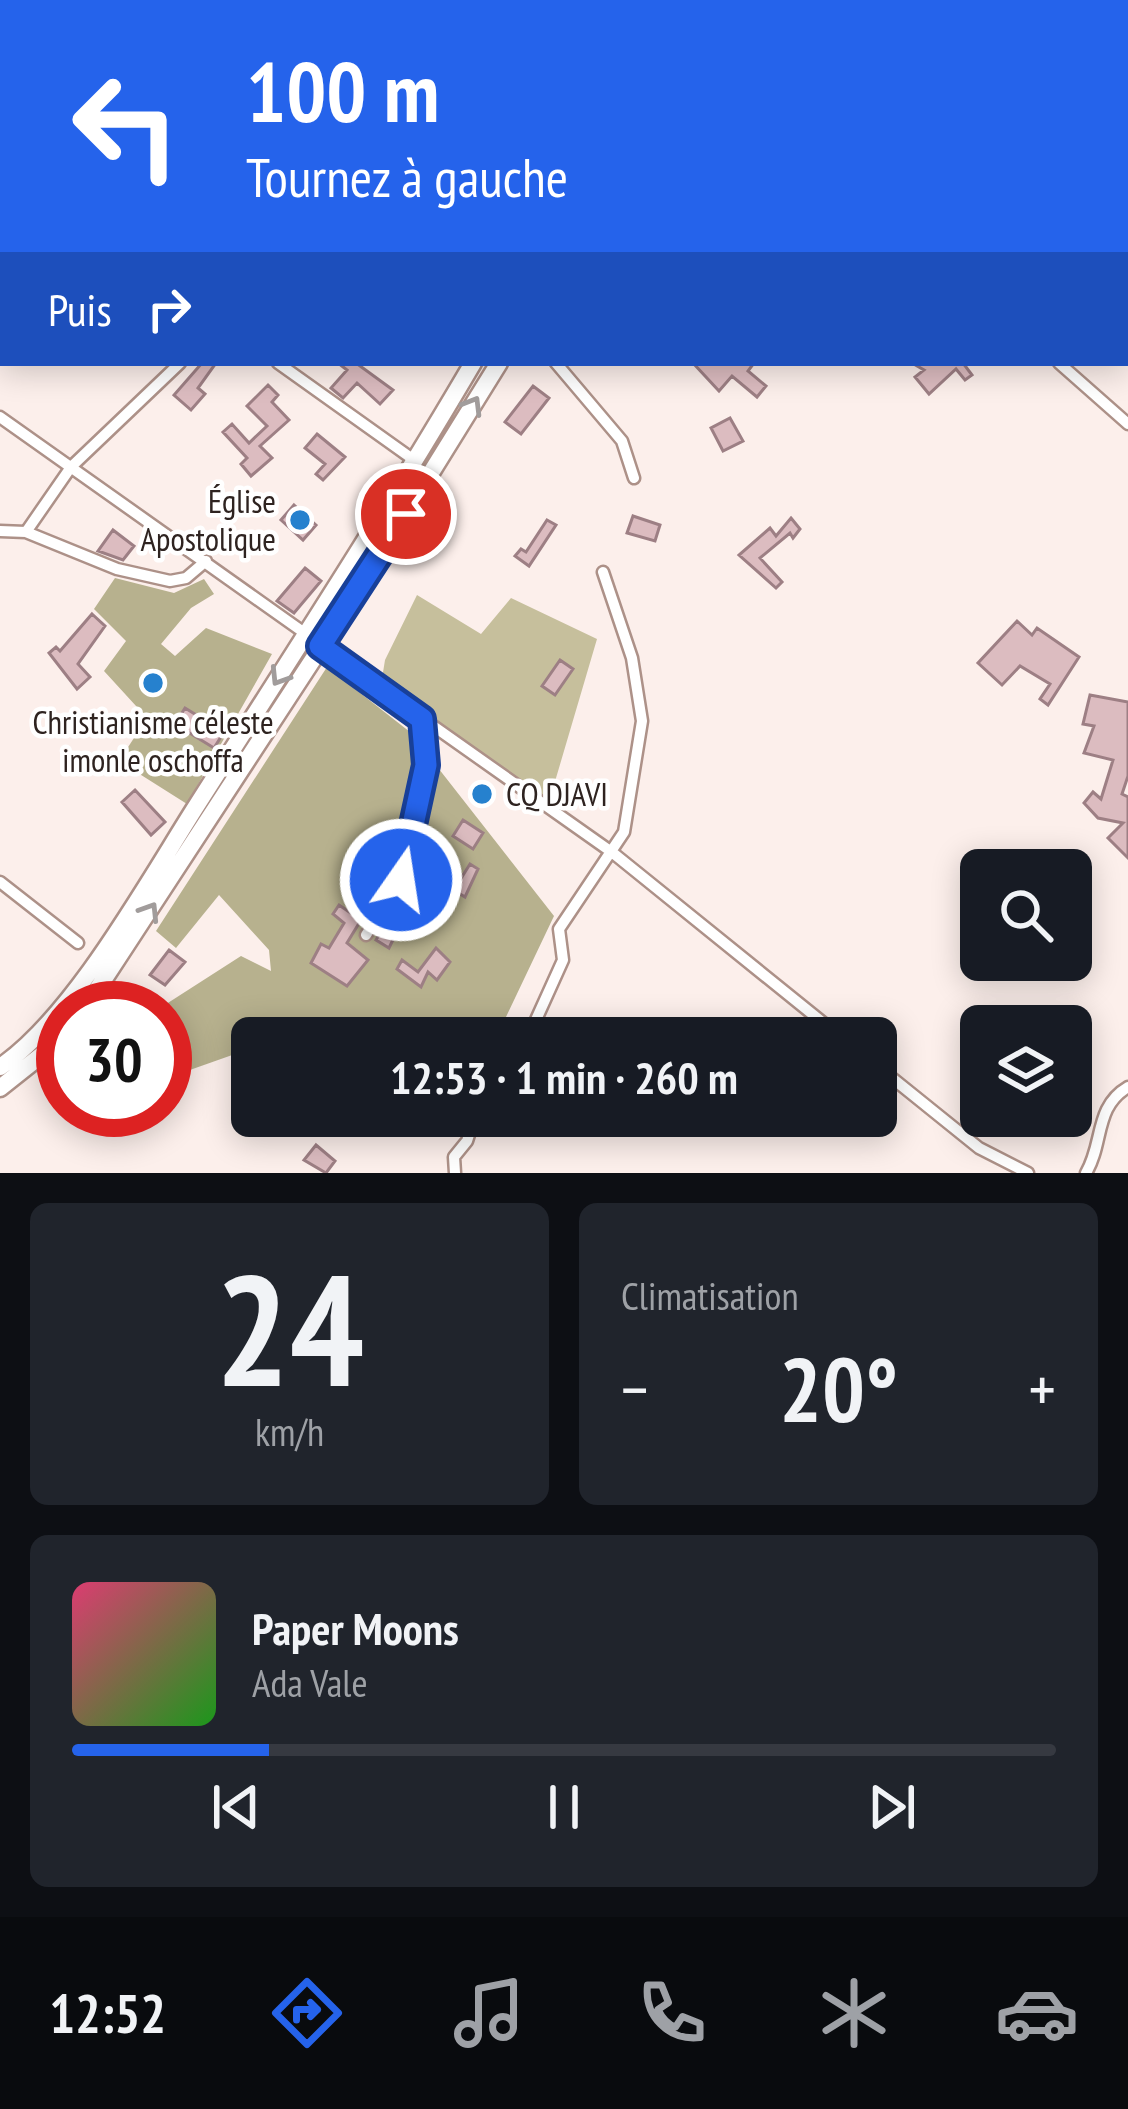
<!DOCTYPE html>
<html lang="fr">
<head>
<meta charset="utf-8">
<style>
  :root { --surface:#171b24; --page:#20242c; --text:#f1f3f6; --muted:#9ea1a6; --line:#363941; --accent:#2563eb }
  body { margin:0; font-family:"PT Sans Narrow",sans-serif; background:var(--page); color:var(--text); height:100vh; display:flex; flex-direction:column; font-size:45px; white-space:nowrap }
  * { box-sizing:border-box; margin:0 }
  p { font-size:39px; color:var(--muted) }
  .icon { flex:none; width:66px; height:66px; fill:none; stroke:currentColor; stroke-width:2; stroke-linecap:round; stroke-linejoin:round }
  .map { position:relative; height:1173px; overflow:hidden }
  .side { display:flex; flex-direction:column; gap:30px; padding:30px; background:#0d0f14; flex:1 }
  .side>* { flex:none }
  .hud { position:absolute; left:0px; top:0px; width:1128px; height:366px; box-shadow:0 6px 30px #0003; background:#2563eb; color:#fff; overflow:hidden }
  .fabs { position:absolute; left:960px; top:849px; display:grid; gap:24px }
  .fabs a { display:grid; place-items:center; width:132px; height:132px; border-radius:18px; background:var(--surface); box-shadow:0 6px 30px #0003; font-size:60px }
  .speed { position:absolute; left:36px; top:981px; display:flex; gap:24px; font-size:60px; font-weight:700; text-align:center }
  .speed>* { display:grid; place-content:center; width:156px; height:156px; border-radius:50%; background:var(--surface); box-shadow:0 6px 30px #0003; line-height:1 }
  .speed .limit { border:18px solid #d22; background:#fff; color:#111 }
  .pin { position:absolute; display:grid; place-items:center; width:102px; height:102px; color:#fff; margin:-51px; border:6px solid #fff; border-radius:50%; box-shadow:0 3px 12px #0007 }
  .me { position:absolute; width:132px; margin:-66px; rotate:13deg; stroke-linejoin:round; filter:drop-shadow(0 0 9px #0008) }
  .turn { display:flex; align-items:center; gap:42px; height:252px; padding:0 48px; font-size:54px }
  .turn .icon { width:156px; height:156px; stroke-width:2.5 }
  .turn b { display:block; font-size:84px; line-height:102px }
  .then { display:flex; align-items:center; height:114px; padding:0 48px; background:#0003; gap:24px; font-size:45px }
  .big { font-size:90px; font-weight:700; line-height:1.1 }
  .side .card { flex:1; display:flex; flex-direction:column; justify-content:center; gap:18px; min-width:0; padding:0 42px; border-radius:18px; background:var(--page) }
  .side .dial { align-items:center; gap:0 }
  .dial b { font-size:156px; line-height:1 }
  .song { display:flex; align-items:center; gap:36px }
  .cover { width:144px; height:144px; border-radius:18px; background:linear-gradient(135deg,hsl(340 70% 55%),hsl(120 70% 35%)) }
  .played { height:12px; border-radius:6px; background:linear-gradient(90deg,var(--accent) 20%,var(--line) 20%) }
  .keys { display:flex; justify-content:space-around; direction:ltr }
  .heat { display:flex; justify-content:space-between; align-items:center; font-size:66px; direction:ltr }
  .side .tiles { flex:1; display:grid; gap:30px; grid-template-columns:1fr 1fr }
  .card:last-child { grid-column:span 2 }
  .trip { position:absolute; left:231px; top:1017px; width:666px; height:120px; border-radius:18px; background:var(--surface); box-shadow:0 6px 30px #0003; font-weight:700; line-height:120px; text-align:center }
  .tabs { display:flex; height:192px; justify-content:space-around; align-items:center; background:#090b0e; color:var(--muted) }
  .tabs .icon { width:84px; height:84px }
  .tabs .on { color:var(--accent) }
  .tabs b { font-size:54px; color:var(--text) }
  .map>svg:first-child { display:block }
  .green { fill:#c6bf9c }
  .forest { fill:#b7b18e }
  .building { fill:#dcbcc0; stroke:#9d7f84; stroke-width:3 }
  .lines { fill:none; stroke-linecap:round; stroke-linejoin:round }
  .street-casing { stroke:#ad9188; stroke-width:15 }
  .primary-casing { stroke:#ad9188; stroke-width:21 }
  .street { stroke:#fff; stroke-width:10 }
  .primary { stroke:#fff; stroke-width:16 }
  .oneway { stroke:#a19c9b }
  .route-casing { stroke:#184099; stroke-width:30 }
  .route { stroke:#2563eb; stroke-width:21 }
  .poi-dot { fill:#2681ce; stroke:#fff; stroke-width:4.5 }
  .labels { text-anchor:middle; stroke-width:9; stroke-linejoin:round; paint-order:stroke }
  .poi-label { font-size:33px; fill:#2e2320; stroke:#fff; text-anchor:end }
</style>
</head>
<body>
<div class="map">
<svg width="1128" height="1173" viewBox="0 0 1128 1173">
  <rect width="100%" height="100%" fill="#fcefeb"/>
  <!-- green -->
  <path class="green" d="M417,595L481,634L511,598L597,639L546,812L380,691L385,660Z"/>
  <!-- forest -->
  <path class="forest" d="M115,578L174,593L204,579L214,594L191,608L161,644L175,656L206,628L272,654L187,804L119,761L147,718L104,671L126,641L94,609Z
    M327,667L410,732L554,916L496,1038H252V1048L187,1071L165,1046V1008H160L241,956L271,971L269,950L219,895L176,948L156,931Z"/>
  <!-- building -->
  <path class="building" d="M202,363H216L198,388L205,394L191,410L174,395Z
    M338,363H356L393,390L380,404L357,383L343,398L331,388L347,370Z
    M693,363H754L748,371L766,386L757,397L732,376L719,391Z
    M912,363H963L972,375L965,380L956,369L929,394L915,377L924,370Z
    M268,385L278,395L272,402L289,420L260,446L272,458L251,476L241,464L247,458L223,432L232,424L249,443L267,426L247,406Z
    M533,386L549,398L521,434L505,422Z
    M730,418L743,441L723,451L711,428Z
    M317,434L345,457L323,480L316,474L325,464L305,448Z
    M294,505L316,525L303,540L281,520Z
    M633,516L660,525L655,541L627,533Z
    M791,518L800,529L793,538L790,533L760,558L782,582L776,588L739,555L770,528L776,536Z
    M547,520L556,525L529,566L515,556L521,549L526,552Z
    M113,530L134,546L123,560L98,551Z
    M305,568L321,581L294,613L277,601Z
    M92,614L105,626L78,664L90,677L77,689L49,653L56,647L60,651Z
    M1017,621L1032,635L1037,628L1079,657L1048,705L1040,699L1050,684L1020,666L1002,685L978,663Z
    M560,660L573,669L555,695L542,686Z
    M1090,695L1128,702V776L1122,794L1128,797V858L1108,838L1123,823L1098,818L1084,803L1093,792L1101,799L1113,760L1084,753L1094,726L1083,724Z
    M185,708L224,732L214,748L175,724Z
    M135,790L165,822L151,835L122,802Z
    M463,820L483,833L473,849L453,836Z
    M434,859L460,880L470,864L478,869L465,897L452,889L436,910L441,914L435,920L412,900L389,948L376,940L409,886Z
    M339,905L361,920L347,943L368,960L347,986L311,963L321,944L329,948L344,923L333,914Z
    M436,948L450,962L437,980L428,972L421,987L397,969L402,960L418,972Z
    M169,950L185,962L165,985L150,975Z
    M316,1145L335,1161L326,1173L304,1160Z"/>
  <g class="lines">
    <!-- street casing -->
    <g class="street-casing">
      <path id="street" d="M703,0L706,3
        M990,0V3
        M417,3L420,0
        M1125,38H1128
        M0,86L3,89
        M1125,137L1128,136
        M0,166L3,168
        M278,363L414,460
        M556,363L622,441L634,478
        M1059,363L1128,424
        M0,417L306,634
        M0,531L26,532L117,569L170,581L186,578L206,561
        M26,532L71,467L180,363
        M320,646L613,853L842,1038
        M0,882L78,943
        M366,935L401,880L426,765L422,719
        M510,1038L535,1022L563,960L559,929L624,832L642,721L632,658L603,572
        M876,1065L979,1148L1028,1173
        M455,1173L454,1157L467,1141L475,1116
        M1086,1173C1104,1143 1094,1107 1128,1087"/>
    </g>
    <!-- primary casing -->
    <g class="primary-casing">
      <path id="primary" d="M815,3L820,0
        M839,3L844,0
        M85,1008L357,592L499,363
        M0,1067C73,1018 148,882 197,805C290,659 385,513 473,363
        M0,1088L63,1038"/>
    </g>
    <!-- street -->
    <use href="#street" class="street"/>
    <!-- primary -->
    <use href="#primary" class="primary"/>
  </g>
  <!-- one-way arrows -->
  <defs><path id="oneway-chevron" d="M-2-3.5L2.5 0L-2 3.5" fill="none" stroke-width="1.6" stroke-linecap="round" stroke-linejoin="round" transform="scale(3)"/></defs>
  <g class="oneway">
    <use href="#oneway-chevron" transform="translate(473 405) rotate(-59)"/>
    <use href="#oneway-chevron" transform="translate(279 677) rotate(122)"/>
    <use href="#oneway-chevron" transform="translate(150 911) rotate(-58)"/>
  </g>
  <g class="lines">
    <!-- route casing -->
    <g class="route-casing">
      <path id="route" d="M401,880L426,765L422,719L320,646L406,514"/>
    </g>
    <!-- route -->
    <use href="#route" class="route"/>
  </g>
  <!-- markers -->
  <g class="poi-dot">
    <circle cx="300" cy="520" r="12"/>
    <circle cx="153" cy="683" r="12"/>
    <circle cx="482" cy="794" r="12"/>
  </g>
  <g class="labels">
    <!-- poi labels -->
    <g class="poi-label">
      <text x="276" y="513">Église<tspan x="276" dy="38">Apostolique</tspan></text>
      <text x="153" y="734" text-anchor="middle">Christianisme céleste<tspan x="153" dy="38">imonle oschoffa</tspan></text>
      <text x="506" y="806" text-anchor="start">CQ DJAVI</text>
    </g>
  </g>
</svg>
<div class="fabs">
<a><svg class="icon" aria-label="search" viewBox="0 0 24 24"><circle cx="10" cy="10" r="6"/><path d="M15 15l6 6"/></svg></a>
<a><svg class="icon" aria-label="layers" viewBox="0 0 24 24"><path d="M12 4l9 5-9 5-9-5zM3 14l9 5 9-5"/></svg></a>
</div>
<div class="speed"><div class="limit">30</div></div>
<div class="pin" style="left:406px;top:514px;background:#d93025"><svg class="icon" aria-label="arrive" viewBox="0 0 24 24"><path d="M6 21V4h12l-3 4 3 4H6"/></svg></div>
<svg class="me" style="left:401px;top:880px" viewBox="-20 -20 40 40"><circle r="17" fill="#2563eb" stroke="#fff" stroke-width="3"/><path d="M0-11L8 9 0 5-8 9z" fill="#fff"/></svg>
<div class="trip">12:53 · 1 min · 260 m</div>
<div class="hud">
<div class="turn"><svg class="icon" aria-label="left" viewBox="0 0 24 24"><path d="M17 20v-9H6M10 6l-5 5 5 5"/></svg><div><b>100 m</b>Tournez à gauche</div></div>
<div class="then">Puis<svg class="icon" aria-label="right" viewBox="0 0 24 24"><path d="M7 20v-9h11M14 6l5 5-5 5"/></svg></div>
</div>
</div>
<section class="side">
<div class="tiles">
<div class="card dial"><b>24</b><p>km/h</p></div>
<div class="card"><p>Climatisation</p>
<div class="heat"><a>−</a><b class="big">20°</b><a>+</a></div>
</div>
<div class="card">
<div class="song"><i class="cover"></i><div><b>Paper Moons</b><p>Ada Vale</p></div></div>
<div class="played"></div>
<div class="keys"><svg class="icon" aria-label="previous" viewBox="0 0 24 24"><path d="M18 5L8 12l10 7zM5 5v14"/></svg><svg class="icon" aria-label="pause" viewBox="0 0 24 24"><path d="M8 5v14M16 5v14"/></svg><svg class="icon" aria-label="next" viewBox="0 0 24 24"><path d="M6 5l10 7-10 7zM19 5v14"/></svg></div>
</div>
</div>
</section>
<nav class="tabs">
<b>12:52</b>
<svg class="icon on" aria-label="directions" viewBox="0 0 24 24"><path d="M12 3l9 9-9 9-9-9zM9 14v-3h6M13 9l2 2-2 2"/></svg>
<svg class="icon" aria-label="music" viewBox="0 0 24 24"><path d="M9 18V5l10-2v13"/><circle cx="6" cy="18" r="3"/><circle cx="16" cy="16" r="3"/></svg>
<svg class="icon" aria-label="phone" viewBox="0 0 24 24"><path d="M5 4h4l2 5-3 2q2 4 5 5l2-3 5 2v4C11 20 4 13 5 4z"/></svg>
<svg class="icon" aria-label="climate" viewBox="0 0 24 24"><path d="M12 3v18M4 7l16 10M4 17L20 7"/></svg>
<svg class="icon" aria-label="car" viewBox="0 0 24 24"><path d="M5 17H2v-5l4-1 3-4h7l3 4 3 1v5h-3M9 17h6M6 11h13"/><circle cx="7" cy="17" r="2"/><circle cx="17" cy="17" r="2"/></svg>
</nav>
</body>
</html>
